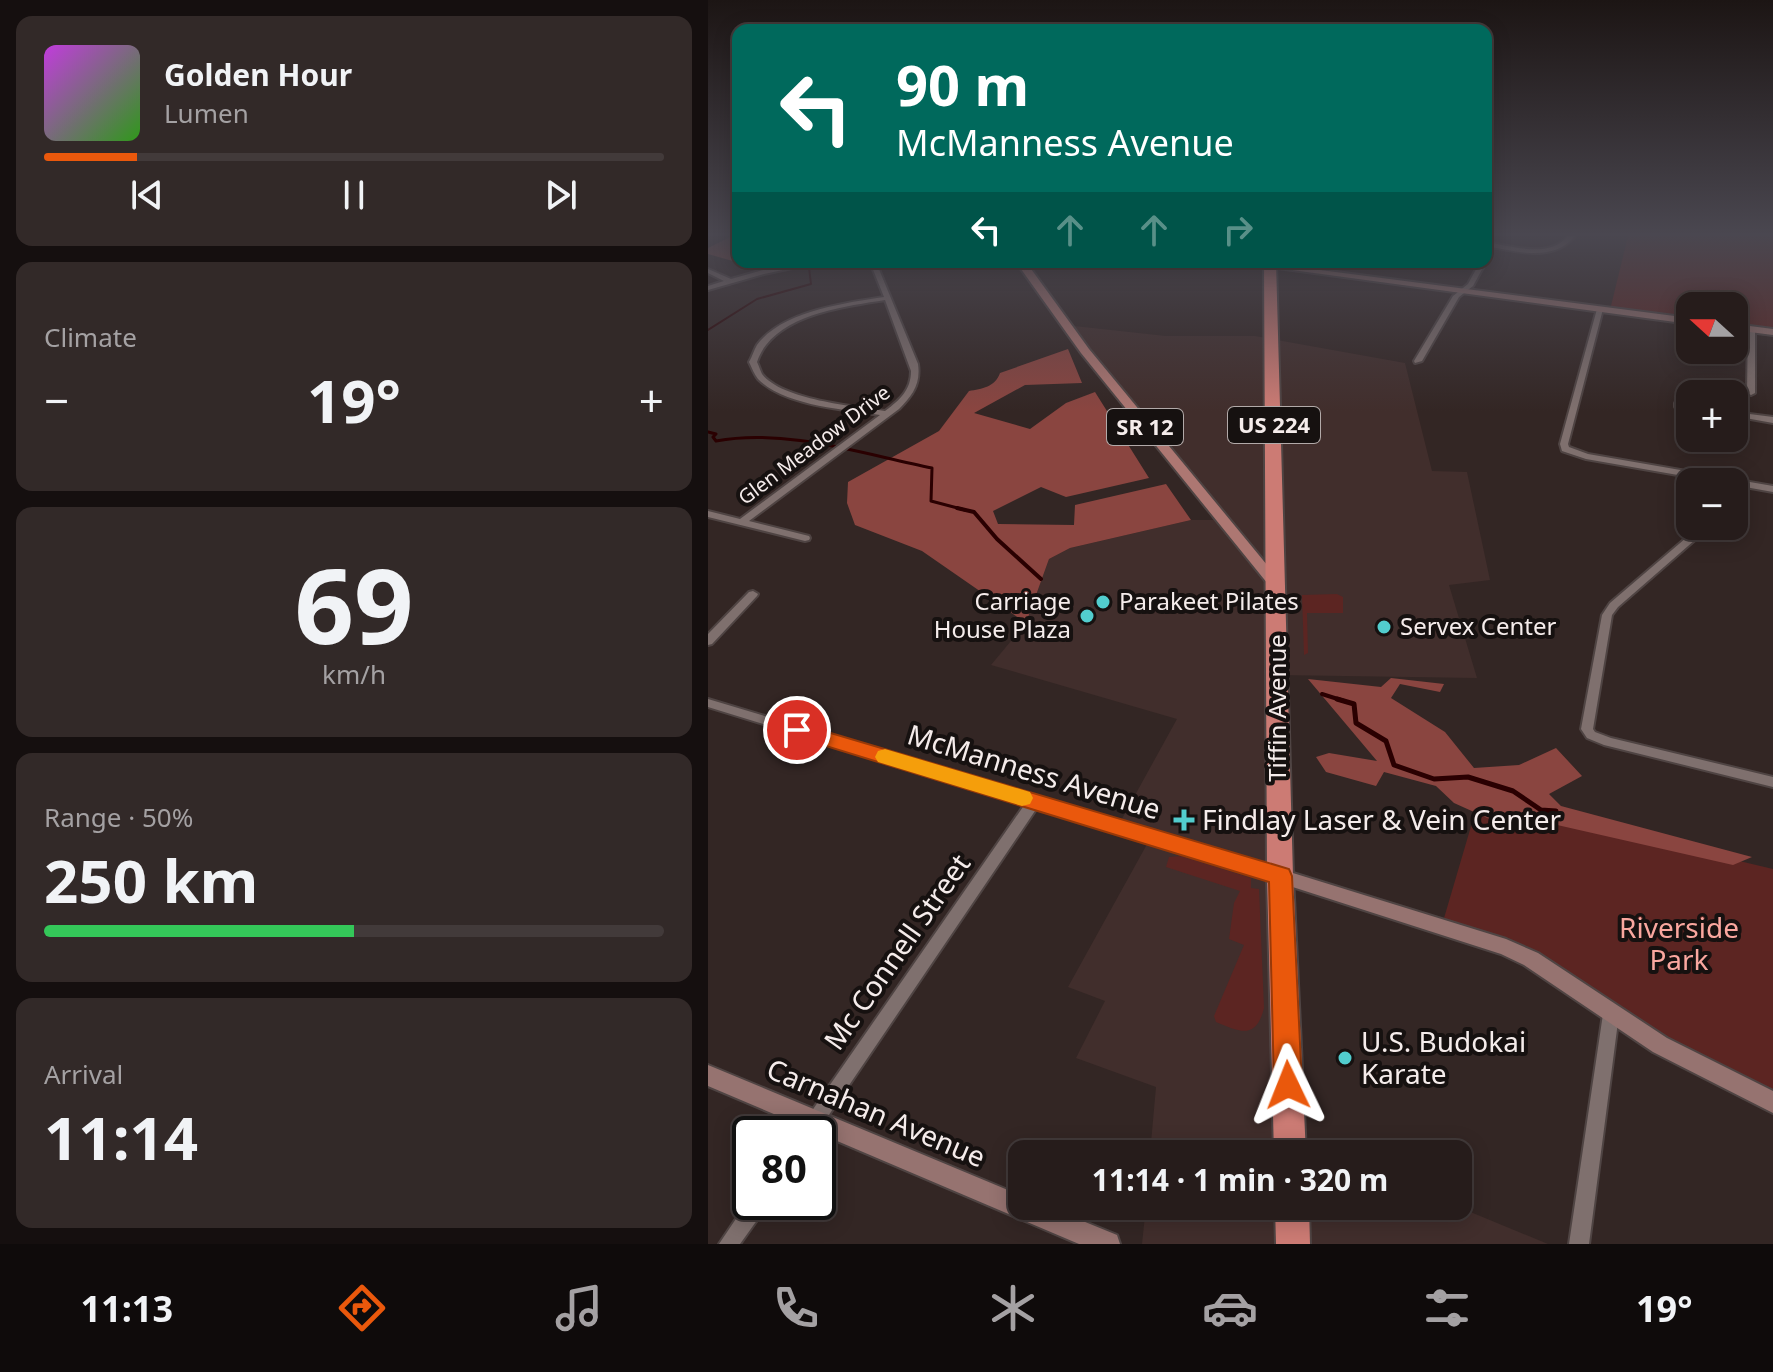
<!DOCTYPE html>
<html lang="en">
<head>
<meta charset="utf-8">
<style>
  :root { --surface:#261c1b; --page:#322928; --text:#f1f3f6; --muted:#a4a1a3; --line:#423a3a; --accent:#ea580c }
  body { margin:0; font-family:"Noto Sans",sans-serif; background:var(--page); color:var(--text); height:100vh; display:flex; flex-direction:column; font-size:30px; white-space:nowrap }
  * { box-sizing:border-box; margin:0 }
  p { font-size:26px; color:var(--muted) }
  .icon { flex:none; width:44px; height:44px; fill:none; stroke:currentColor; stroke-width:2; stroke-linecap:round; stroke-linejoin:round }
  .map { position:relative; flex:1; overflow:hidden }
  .panel { display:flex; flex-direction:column; gap:16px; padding:16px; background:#150f0f; width:708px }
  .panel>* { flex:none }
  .top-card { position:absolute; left:24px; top:24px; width:760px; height:244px; border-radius:16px; box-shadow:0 4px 20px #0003,0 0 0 2px var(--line); background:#00695c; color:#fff; overflow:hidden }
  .needle { width:52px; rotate:291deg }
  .fabs { position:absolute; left:968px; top:292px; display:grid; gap:16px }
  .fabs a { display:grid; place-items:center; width:72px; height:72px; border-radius:16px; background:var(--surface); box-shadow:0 4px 20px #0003,0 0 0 2px var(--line); font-size:40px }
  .speed { position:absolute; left:24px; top:1116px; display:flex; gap:16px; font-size:40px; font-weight:700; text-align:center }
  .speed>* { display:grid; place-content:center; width:104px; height:104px; border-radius:50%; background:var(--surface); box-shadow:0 4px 20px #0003,0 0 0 2px var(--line); line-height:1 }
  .speed .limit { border:4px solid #111; border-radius:12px; background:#fff; color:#111 }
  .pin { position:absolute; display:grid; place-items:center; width:68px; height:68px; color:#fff; margin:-34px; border:4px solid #fff; border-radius:50%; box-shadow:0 2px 8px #0007 }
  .me { position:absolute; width:88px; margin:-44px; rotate:358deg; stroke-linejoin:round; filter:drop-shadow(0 0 6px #0008) }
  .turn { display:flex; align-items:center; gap:28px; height:168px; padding:0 32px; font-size:36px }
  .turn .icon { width:104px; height:104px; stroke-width:2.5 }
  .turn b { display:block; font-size:56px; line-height:68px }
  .lanes { display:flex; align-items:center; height:76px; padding:0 32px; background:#0003; justify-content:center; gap:40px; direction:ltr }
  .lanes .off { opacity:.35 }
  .big { font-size:60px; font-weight:700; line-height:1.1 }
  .panel .widget { flex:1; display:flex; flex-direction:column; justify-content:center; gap:12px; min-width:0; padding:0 28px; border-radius:16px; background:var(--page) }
  .panel .dial { align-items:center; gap:0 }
  .dial b { font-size:104px; line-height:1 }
  .song { display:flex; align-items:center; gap:24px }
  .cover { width:96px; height:96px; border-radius:12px; background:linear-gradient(135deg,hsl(290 70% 55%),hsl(110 70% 35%)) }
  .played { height:8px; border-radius:4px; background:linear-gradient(90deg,var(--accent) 15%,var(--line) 15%) }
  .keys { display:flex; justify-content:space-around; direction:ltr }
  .heat { display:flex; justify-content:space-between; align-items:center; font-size:44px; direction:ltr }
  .charge { height:12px; border-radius:6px; background:linear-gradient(90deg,#34c759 50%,var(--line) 0) }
  .trip { position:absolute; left:300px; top:1140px; width:464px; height:80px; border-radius:16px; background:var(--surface); box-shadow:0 4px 20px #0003,0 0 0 2px var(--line); font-weight:700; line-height:80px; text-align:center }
  .tab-bar { display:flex; height:128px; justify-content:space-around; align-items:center; background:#0f0b0b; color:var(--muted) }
  .tab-bar .icon { width:56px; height:56px }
  .tab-bar .current { color:var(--accent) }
  .tab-bar b { font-size:36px; color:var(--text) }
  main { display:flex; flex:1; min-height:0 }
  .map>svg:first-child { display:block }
  .built { fill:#412e2c }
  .green { fill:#5c2522 }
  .forest { fill:#8a4540 }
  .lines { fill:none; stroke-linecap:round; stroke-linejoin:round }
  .stream-far3 { stroke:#2a0001; stroke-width:2 }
  .stream-far2 { stroke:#2a0001; stroke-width:3 }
  .stream-far1 { stroke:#2a0001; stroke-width:4 }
  .stream { stroke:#2a0001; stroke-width:5 }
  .street-casing { stroke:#4f4443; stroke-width:4 }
  .secondary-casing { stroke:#4f4443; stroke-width:4 }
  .primary-casing { stroke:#4f4443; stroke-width:4 }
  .highway-casing { stroke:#4f4443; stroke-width:4 }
  .street { fill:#7f706e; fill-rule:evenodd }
  .secondary { fill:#967370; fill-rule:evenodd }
  .primary { fill:#ad7772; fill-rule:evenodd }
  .highway { fill:#cc7b74; fill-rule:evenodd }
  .route { fill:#ea580c; stroke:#983908; stroke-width:2 }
  .slow { fill:#f59e0b }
  .poi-dot { fill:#52cdce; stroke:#161110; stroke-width:3 }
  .labels { text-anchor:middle; stroke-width:8; stroke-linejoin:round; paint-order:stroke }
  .far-street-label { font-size:20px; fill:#f5eceb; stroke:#161110 }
  .shield { fill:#161110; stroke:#b2aaa9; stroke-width:2 }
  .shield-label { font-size:22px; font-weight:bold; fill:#f5eceb }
  .poi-label { font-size:24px; fill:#f5eceb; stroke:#161110; text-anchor:start }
  .street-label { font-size:24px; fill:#f5eceb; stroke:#161110 }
  .near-street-label { font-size:28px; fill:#f5eceb; stroke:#161110 }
  .near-poi-label { font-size:28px; fill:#f5eceb; stroke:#161110; text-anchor:start }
  .near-park-label { font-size:28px; fill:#faa79f; stroke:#161110 }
</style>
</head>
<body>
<main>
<section class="panel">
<div class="widget">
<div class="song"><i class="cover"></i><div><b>Golden Hour</b><p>Lumen</p></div></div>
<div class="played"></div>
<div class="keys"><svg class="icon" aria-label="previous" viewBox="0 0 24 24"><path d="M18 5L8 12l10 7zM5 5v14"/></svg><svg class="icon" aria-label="pause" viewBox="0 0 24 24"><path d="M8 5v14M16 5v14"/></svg><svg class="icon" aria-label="next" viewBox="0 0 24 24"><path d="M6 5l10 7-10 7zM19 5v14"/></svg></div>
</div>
<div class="widget"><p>Climate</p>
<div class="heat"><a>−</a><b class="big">19°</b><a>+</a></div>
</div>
<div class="widget dial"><b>69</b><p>km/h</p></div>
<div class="widget"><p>Range · 50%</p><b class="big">250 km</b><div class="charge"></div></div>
<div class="widget"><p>Arrival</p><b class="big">11:14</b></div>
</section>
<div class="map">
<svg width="1065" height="1244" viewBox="0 0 1065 1244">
  <rect width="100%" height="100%" fill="#332624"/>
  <!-- built -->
  <path class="built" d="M357,325L458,336H547L697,363L724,471L759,472L782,580L741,585L769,678L570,675L582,1137L622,1154H442L448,1087L368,1058L397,1001L360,987L443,837L410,826L469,719L283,665L318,623L341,559L362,548L483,520H512Z
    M438,1206H748L840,1244H434Z"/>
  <!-- green -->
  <path class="green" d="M920,236H1065V332L1026,327V306H982V321L902,310Z
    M629,594L635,597V613H599L600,653L596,655L594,595Z
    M771,799L1065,869V1102L823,959L734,925Z
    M473,856L543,878V888L551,889L556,1008C548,1040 532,1032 508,1022L506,1016L536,945L521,939L526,903L532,891L458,867L461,857Z"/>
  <!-- forest -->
  <path class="forest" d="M24,236H30V262H87L53,269L0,254V248Z
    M360,349L374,383L317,385L266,413L322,429L358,403L387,392L441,478L358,497L333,487L285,511L290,524L366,525L367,505L458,484L483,520L362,548L341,559L318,623L214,551L147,525L139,503L140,482L231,431L261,391C274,389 287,387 292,373Z
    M683,678L736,684L732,692L692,684L683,698L737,732L766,768L811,765L848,748L874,776L841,794L853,806L1044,857L1025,865L836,822L806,830L746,803L728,786L676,772L668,786L618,772L608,757L621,753L669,761L600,679L673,687Z"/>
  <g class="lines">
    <!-- stream-far3 -->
    <path class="stream-far3" d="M0,330L49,299L103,284L101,268L106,265"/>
    <!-- stream-far2 -->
    <path class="stream-far2" d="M0,432L8,434L5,437L8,441C79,428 154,454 224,468L223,501L257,510"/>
    <!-- stream-far1 -->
    <path class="stream-far1" d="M249,508L266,512L289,539L333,579
      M614,694L636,701"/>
    <!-- stream -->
    <path class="stream" d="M629,699L646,704L648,723L678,741L686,765L726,779L760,777L805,791L833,810L848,811"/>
    <!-- street casing -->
    <g class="street-casing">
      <path id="street" d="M860,236H867C845,263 807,251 778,246V242C804,246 841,259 860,236Z
        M99,262H112L56,274L0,290V286L16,281L0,273V269L23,279L55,270Z
        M162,262H168L210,364C213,384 204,396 191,409L41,521L101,536L102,538L101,540L97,541L0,517V511L32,519L172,415C136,409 77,406 50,379C46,374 44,368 41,362C44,357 46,350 49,345C74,311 137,303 176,297ZM177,300L203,371C203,390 192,400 177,411C146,406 74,400 54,374C52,370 51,366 49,362C51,356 54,350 58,345C83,313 139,306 177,300Z
        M534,262H553L565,265L562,267Z
        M772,262H778L765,286L751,297L714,361L707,363L706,361L745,296L760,284Z
        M892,307L895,309L860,444L861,447L880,454L1065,486V492L1026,485V482H1010L878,459L854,451L852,444L889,309Z
        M1040,327L1047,329V393L1043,395L1039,393Z
        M967,403L982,405V409L967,407Z
        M1026,412L1065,417V423L1026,416Z
        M992,526H1003L910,607L904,615L885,729L887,732L903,738L1065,777V787L896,745L879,738L873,729L894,615L902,603Z
        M45,591L50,594L49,596L4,644L0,645V634L41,592Z
        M0,699L572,870L577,872L579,876L577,880L572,882L329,808L108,1134H89L92,1128L317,804L0,707Z
        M903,1007L909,1009L911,1014L881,1244H861L895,1014L897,1009Z
        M42,1198V1202H59L57,1209L32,1244H11Z"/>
    </g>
    <!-- secondary casing -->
    <g class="secondary-casing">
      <path id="secondary" d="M559,263L982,318V324L562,267H559Z
        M1026,324L1065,329V335L1026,330Z
        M572,869L798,939L830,953L959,1038L1065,1091V1113L945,1052L816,965L793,954L566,881L563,876L566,871Z
        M0,1065L314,1196V1206H338L409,1235L412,1244H371L0,1086Z"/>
    </g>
    <!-- primary casing -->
    <g class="primary-casing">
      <path id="primary" d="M308,262H318L381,349L574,583L577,586L574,589H564L373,353Z"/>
    </g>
    <!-- highway casing -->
    <g class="highway-casing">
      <path id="highway" d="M556,262H568L585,876L598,1154H566L559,876Z
        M567,1206H601L602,1244H568Z"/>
    </g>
    <!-- street -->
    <use href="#street" class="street"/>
    <!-- secondary -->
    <use href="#secondary" class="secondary"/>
    <!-- primary -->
    <use href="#primary" class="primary"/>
    <!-- highway -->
    <use href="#highway" class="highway"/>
  </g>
  <!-- sky -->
  <linearGradient id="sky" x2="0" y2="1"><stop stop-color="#1c1514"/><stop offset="0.57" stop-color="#4a4750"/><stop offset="1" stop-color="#4a4750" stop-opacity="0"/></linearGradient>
  <rect width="1065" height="411" fill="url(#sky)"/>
  <!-- route -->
  <path class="route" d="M89,723L581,869L584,876L594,1085L590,1095L580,1099L570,1095L566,1085L561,882L82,735L79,730L82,725Z"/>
  <!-- slow -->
  <path class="slow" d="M177,749L322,792L325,798L322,804L314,806L170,762L167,757L170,751Z"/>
  <!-- markers -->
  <g class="poi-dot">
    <circle cx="395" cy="602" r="8"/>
    <circle cx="379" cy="616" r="8"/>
    <circle cx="676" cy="627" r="8"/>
    <path d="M472 808h8v8h8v8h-8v8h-8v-8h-8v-8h8z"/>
    <circle cx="637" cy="1058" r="8"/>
  </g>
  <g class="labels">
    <!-- far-street labels -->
    <g class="far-street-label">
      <text transform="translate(106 445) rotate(-37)" y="7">Glen Meadow Drive</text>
    </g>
    <!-- shield labels -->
    <g class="shield">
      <rect x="520" y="407" width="92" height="36" rx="6"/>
      <rect x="399" y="409" width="76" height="36" rx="6"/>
    </g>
    <g class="shield-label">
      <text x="566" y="433">US 224</text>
      <text x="437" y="435">SR 12</text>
    </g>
    <!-- poi labels -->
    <g class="poi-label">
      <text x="363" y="610" text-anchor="end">Carriage<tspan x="363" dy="28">House Plaza</tspan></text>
      <text x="411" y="610">Parakeet Pilates</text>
      <text x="692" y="635">Servex Center</text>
    </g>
    <!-- street labels -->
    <g class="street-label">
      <text transform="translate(570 708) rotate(-90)" y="8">Tiffin Avenue</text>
    </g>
    <!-- near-street labels -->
    <g class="near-street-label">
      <text transform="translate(326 772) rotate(17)" y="10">McManness Avenue</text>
      <text transform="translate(189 952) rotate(-55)" y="10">Mc Connell Street</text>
      <text transform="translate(168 1113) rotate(23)" y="10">Carnahan Avenue</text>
    </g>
    <!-- near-poi labels -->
    <g class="near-poi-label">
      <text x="494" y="830">Findlay Laser &amp; Vein Center</text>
      <text x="653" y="1052">U.S. Budokai<tspan x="653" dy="32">Karate</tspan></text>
    </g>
    <!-- near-park labels -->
    <g class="near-park-label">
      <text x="971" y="938">Riverside<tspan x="971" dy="32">Park</tspan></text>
    </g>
  </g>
</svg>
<div class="fabs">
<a><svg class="needle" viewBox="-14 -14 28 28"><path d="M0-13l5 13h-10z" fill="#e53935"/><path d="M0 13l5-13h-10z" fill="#a4a1a3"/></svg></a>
<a>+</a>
<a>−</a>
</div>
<div class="speed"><div class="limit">80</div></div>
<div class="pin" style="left:89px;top:730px;background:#d93025"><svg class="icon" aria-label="arrive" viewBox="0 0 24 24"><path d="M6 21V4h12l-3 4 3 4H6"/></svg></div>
<svg class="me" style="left:580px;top:1085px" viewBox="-20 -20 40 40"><path d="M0-17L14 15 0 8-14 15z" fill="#ea580c" stroke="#fff" stroke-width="4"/></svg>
<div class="trip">11:14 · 1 min · 320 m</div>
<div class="top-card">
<div class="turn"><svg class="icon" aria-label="left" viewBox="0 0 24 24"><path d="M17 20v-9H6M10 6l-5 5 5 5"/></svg><div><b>90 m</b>McManness Avenue</div></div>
<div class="lanes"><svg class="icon" aria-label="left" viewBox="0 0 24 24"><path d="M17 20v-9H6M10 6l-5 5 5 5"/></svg><svg class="icon off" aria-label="ahead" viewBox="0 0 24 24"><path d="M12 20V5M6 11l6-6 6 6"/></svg><svg class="icon off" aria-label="ahead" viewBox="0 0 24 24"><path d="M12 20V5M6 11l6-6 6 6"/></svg><svg class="icon off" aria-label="right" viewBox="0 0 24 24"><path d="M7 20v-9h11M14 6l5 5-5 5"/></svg></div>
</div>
</div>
</main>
<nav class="tab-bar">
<b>11:13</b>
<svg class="icon current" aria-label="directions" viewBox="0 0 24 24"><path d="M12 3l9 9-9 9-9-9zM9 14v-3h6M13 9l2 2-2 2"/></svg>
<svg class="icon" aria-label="music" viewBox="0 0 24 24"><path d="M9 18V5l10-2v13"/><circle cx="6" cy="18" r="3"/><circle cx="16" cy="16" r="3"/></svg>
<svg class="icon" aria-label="phone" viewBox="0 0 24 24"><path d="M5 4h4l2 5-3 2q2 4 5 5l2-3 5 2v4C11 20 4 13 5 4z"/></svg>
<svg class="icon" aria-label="climate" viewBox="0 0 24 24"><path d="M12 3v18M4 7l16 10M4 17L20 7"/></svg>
<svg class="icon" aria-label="car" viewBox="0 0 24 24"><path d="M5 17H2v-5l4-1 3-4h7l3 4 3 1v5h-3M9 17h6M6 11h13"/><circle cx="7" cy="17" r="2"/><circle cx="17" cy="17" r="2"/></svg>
<svg class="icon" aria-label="filters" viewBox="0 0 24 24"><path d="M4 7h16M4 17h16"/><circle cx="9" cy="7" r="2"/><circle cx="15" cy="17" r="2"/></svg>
<b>19°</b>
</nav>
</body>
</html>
